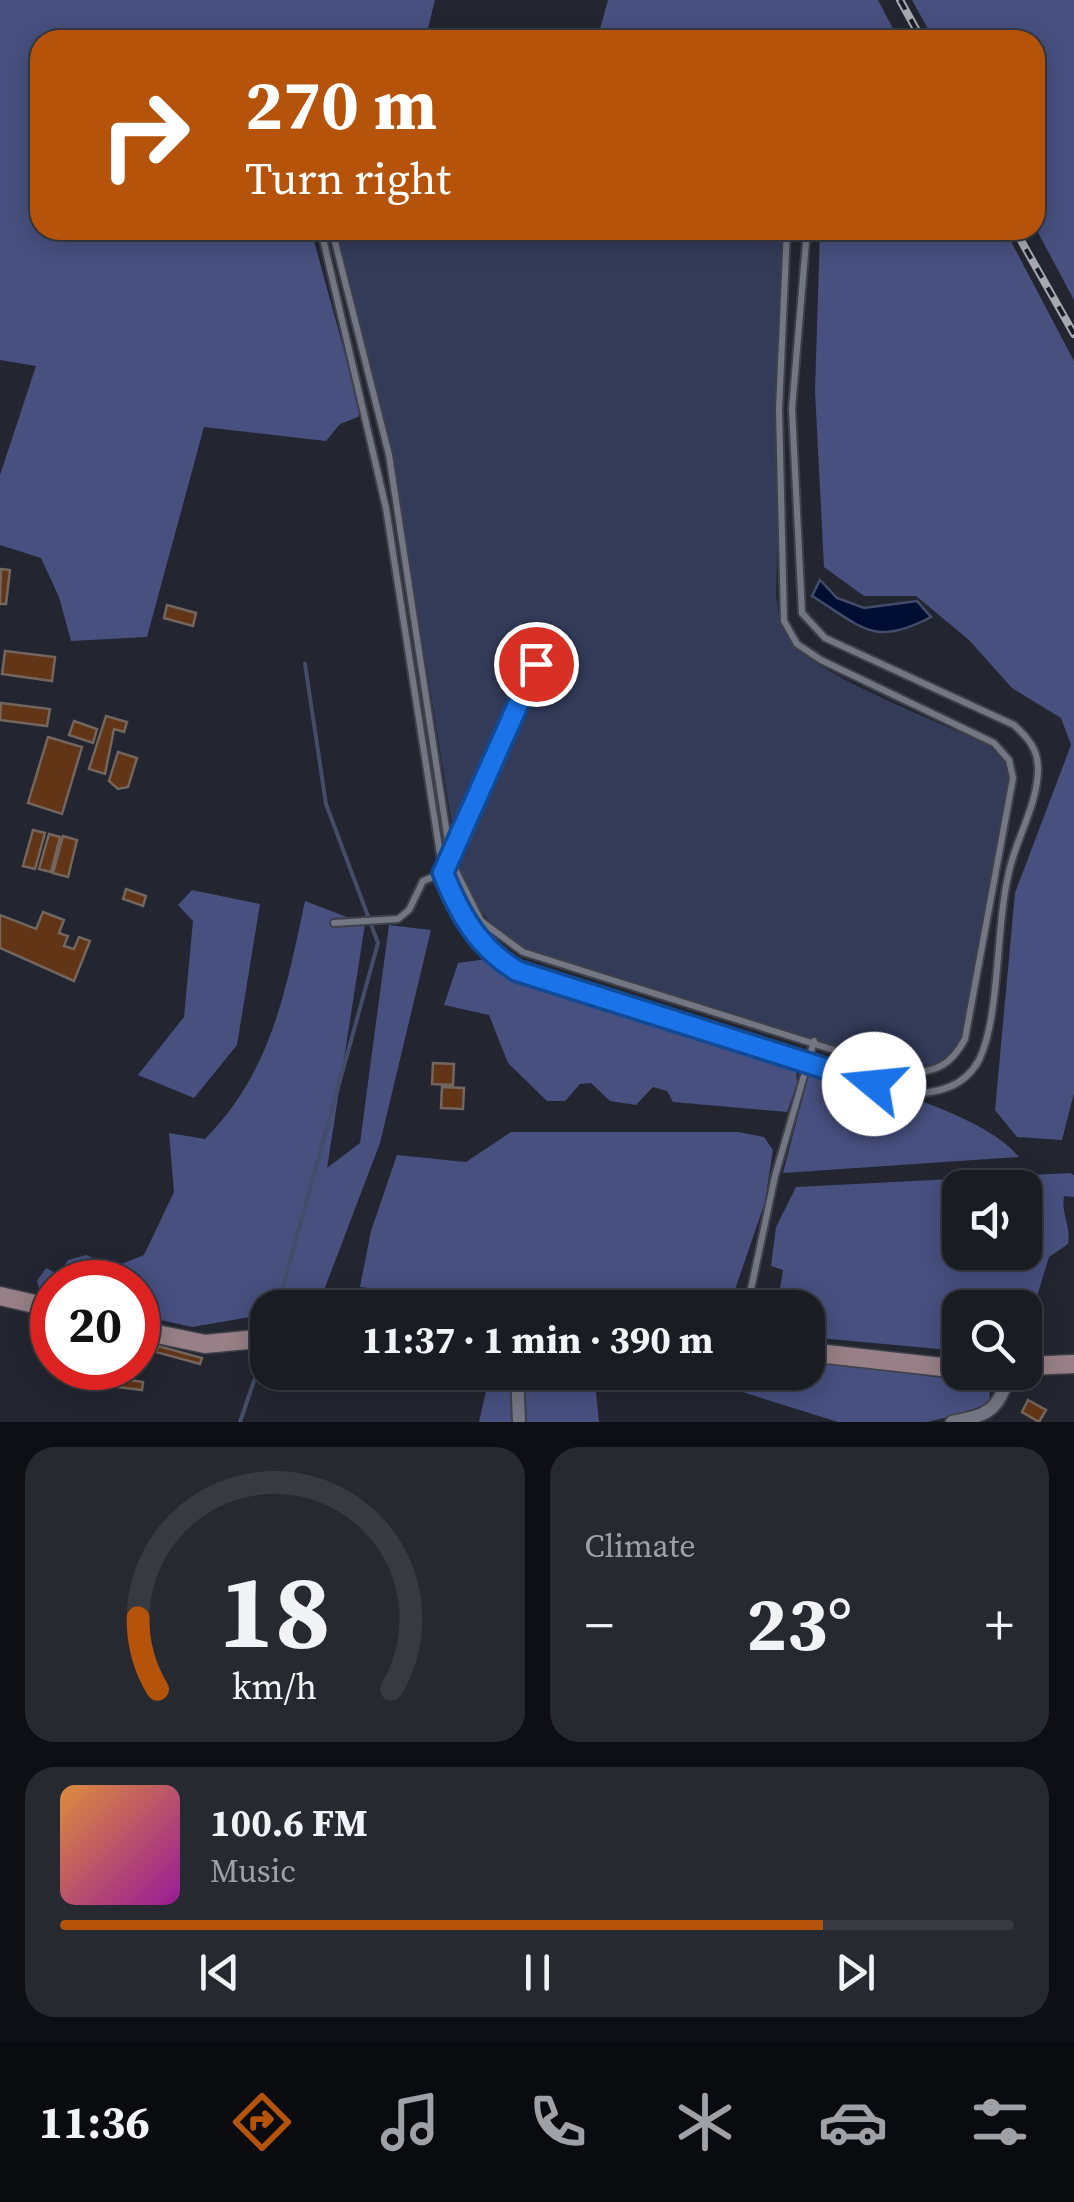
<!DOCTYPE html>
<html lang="en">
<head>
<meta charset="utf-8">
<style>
  :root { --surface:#1a1c24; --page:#272931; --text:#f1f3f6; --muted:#9fa1a6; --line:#383a41; --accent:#b45309 }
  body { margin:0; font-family:"Source Serif 4",serif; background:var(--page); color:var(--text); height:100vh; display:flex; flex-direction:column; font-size:38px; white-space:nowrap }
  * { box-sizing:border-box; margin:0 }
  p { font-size:32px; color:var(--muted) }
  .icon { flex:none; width:55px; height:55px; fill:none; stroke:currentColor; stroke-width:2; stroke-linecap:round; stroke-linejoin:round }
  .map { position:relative; height:1422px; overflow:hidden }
  .details { display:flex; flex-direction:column; gap:25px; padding:25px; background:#0e0f14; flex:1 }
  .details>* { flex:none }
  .top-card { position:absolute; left:30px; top:30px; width:1015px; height:210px; border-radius:30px; box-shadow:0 5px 25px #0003,0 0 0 2px var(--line); background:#b45309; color:#fff; overflow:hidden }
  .fabs { position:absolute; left:942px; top:1170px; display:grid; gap:20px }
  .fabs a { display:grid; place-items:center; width:100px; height:100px; border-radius:20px; background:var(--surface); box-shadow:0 5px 25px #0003,0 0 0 2px var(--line); font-size:50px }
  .speed { position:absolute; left:30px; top:1260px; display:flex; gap:20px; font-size:50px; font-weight:700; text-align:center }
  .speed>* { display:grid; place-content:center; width:130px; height:130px; border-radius:50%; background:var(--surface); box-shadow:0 5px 25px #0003,0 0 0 2px var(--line); line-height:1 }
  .speed .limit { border:15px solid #d22; background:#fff; color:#111 }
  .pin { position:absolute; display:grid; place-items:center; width:85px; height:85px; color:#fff; margin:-42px; border:5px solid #fff; border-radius:50%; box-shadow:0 2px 10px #0007 }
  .me { position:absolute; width:110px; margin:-55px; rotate:287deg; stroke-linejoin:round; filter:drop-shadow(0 0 8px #0008) }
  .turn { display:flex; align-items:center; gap:35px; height:210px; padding:0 50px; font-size:45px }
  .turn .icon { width:130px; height:130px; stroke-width:2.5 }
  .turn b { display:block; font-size:70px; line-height:85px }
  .big { font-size:75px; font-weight:700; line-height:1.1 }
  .details .card { flex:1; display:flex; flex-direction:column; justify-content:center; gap:15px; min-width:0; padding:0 35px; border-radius:30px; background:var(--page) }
  .details .dial { align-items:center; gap:0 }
  .dial svg { height:260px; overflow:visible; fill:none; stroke:var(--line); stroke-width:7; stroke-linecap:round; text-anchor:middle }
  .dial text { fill:var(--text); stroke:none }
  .song { display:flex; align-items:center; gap:30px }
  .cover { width:120px; height:120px; border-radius:15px; background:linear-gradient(135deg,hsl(30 70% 55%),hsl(300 70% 35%)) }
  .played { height:10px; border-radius:5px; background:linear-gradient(90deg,var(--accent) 80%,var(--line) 80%) }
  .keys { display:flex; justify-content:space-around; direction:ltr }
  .heat { display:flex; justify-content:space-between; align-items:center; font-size:55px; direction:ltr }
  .details .tiles { flex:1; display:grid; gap:25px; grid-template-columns:1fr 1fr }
  .card:last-child { grid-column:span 2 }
  .trip { position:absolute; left:250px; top:1290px; width:575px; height:100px; border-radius:30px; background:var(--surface); box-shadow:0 5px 25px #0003,0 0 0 2px var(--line); font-weight:700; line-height:100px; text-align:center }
  .tabs { display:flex; height:160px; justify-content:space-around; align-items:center; background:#0a0b0e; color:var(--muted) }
  .tabs .icon { width:70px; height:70px }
  .tabs .current { color:var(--accent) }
  .tabs b { font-size:45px; color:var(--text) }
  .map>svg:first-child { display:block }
  .green { fill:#343b59 }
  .forest { fill:#47507f; fill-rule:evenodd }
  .water { fill:#000d33; stroke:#434d69; stroke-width:2.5 }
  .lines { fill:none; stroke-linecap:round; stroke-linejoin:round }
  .stream { stroke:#434d69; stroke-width:4 }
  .building { fill:#623516; stroke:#72665e; stroke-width:2.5 }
  .lane-casing { stroke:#3f414a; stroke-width:10 }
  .street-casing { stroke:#3f414a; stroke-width:16 }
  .secondary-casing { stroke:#3f414a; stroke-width:21 }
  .lane { stroke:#737683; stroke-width:6 }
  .street { stroke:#737683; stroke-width:12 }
  .secondary { stroke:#978087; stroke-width:18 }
  .rail-casing { stroke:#a7a9b1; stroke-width:8 }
  .rail { stroke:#1a1c26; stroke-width:4; stroke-dasharray:11; stroke-linecap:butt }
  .route-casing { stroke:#114b97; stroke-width:25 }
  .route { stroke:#1a73e8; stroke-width:18 }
</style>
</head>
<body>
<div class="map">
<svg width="1074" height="1422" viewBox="0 0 1074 1422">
  <rect width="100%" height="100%" fill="#232630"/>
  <!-- green -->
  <path class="green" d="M335,230H785L776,597C779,616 781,633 795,647C833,682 940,722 990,746L1005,763L1009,778L961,1037C947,1061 935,1068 907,1068L524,949C492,930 476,907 460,874L391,446Z"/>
  <!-- forest -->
  <path class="forest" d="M0,0H435L425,40H40V230H311L360,409L358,417L340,424L326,441L204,427L147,637L71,641L59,597L41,558L0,545V475L36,366L0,360Z
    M608,0H878L899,40H597Z
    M912,0H1074V300L1035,227V40H934Z
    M820,230H1005L1074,361V1093L1062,1140L1017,1137L995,1110L1015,893L1071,745L1061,718L1012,688L969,640L916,596H864L824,567L815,391Z
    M192,890L260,904L237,1045L194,1098L138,1075L184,1017L193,921L178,905Z
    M305,901L365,924L327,1168L360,1143L389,925L431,930L380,1143L318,1306L268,1308L267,1314L192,1327L138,1315V1282H52V1298L41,1295L37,1281L46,1268L59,1275L68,1260L86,1255L114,1267L144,1255L174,1192L169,1133L205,1139C271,1073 286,990 305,901Z
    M487,959L708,1028L796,1062L797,1084L787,1112L673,1102L667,1091L653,1087L636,1105L610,1101L591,1083L580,1084L565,1101H547L508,1063L489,1015L444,1005L458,963Z
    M811,1065C869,1086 981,1111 1019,1157L783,1173Z
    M511,1132H738L764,1137L773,1150L765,1202L729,1307H447L423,1295L360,1287L371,1231L397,1155L466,1162Z
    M1070,1173L1074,1175V1197L1064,1196C1061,1214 1071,1225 1068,1244L1049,1257L1025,1335V1308H960V1351L808,1337V1308L777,1307L783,1270L771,1266L776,1227L796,1187ZM960,1188H1025V1252H960Z
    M808,1359L943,1378H989L990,1407L927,1422H838L682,1373L808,1372Z
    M490,1373H672L596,1392L599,1422H479Z"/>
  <!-- water -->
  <path class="water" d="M820,580L837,598L864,608L917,601L931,617C873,648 861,626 812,596Z"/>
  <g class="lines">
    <!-- stream -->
    <path class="stream" d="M277,1308L378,943L326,804L305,664
      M240,1422L266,1346"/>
  </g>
  <!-- building -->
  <path class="building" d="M1,569L10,570L6,604H0Z
    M167,605L196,613L193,626L164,618Z
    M5,651L55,657L52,681L2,674Z
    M1,703L50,709L47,726L0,720Z
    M106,716L127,722L124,732L114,729L105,774L89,769Z
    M74,721L97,729L93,743L69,735Z
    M48,737L82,747L62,814L28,803Z
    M118,752L137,758L128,787L118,789L109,781Z
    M33,830L45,833L35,869L23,866Z
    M49,834L60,837L51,872L39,869Z
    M63,836L77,840L68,877L53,873Z
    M126,889L146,896L143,906L123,899Z
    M43,912L64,920L59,933L68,936L64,946L74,949L79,937L90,941L74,981L0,948V915L36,929Z
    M433,1063L454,1064L453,1085L432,1084Z
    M442,1087L464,1088L463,1109L441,1108Z
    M158,1346L202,1358L200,1364L156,1352Z
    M98,1368L119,1369V1377L97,1375Z
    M118,1378L143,1382L142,1390L117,1387Z
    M1028,1400L1046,1410L1039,1422L1022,1412Z"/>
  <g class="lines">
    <!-- lane casing -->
    <g class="lane-casing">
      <path id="lane" d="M321,230L386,508L443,873C460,915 478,947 517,971L908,1094C937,1093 964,1088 979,1060C1001,1016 995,919 1011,864C1019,834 1038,801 1038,769C1038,749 1028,738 1014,725L825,638L802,613L792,409L807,230
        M332,230L389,455L451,861L481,921L523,952L907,1073C937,1072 951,1065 965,1039L1013,778L1009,760L994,743L821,660L797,644L784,621L779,409L787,230
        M334,923L398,919L409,910L423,881L443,873L537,664
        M747,1308L775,1176L814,1041"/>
    </g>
    <!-- street casing -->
    <g class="street-casing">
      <path id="street" d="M517,1372L519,1422
        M952,1422C992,1414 996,1411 1011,1372"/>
    </g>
    <!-- secondary casing -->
    <g class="secondary-casing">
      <path id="secondary" d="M0,1296L52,1308
        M138,1330L205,1344L268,1338
        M808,1352L960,1369
        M1025,1366L1074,1364"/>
    </g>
    <!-- lane -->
    <use href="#lane" class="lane"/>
    <!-- street -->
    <use href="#street" class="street"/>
    <!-- secondary -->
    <use href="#secondary" class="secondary"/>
    <!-- rail casing -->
    <g class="rail-casing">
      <path id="rail" d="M900,0L922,40
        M1015,230L1074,334"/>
    </g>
    <!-- rail -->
    <use href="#rail" class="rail"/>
  </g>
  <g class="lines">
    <!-- route casing -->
    <g class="route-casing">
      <path id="route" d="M536,664L443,873C460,915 478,947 517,971L874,1084"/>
    </g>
    <!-- route -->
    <use href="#route" class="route"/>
  </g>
</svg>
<div class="fabs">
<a><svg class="icon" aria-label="sound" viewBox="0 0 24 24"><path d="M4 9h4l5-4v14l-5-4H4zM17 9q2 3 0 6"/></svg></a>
<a><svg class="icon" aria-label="search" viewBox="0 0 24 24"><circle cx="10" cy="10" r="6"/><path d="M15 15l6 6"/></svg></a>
</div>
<div class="speed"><div class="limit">20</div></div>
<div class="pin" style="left:536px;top:664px;background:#d93025"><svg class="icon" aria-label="arrive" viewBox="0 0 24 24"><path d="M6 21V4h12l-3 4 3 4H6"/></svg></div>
<svg class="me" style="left:874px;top:1084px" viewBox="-20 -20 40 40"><circle r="19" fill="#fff"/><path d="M0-13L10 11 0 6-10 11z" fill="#1a73e8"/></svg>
<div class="trip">11:37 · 1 min · 390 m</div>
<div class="top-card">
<div class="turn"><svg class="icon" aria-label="right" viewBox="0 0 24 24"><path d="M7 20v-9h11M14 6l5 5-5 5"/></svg><div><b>270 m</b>Turn right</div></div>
</div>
</div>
<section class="details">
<div class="tiles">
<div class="card dial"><svg viewBox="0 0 100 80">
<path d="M14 69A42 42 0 1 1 86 69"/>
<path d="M14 69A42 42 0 0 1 8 47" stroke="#b45309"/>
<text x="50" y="56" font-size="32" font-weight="700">18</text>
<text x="50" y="72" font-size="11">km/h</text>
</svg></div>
<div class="card"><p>Climate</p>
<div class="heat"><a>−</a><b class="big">23°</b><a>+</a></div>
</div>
<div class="card">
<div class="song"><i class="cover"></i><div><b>100.6 FM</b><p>Music</p></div></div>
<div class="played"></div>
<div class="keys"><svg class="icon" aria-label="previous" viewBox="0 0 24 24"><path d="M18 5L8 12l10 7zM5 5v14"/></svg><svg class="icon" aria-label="pause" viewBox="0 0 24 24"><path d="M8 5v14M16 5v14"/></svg><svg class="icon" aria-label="next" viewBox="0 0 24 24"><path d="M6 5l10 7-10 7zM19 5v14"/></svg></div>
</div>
</div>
</section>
<nav class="tabs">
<b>11:36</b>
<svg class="icon current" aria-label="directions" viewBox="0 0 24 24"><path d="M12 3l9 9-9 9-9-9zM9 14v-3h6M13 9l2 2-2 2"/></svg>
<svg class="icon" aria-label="music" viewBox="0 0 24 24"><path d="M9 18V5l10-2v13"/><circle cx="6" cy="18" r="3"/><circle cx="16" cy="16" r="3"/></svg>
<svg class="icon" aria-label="phone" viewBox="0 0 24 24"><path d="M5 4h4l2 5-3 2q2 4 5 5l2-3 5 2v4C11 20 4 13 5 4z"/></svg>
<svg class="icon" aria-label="climate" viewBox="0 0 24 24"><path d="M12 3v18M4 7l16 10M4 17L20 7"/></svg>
<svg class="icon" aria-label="car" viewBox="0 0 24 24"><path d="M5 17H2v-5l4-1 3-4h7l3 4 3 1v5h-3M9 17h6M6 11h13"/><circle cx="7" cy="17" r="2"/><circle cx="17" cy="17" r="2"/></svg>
<svg class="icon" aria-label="filters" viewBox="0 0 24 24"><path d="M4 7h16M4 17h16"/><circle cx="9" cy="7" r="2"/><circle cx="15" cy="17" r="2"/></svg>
</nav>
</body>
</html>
